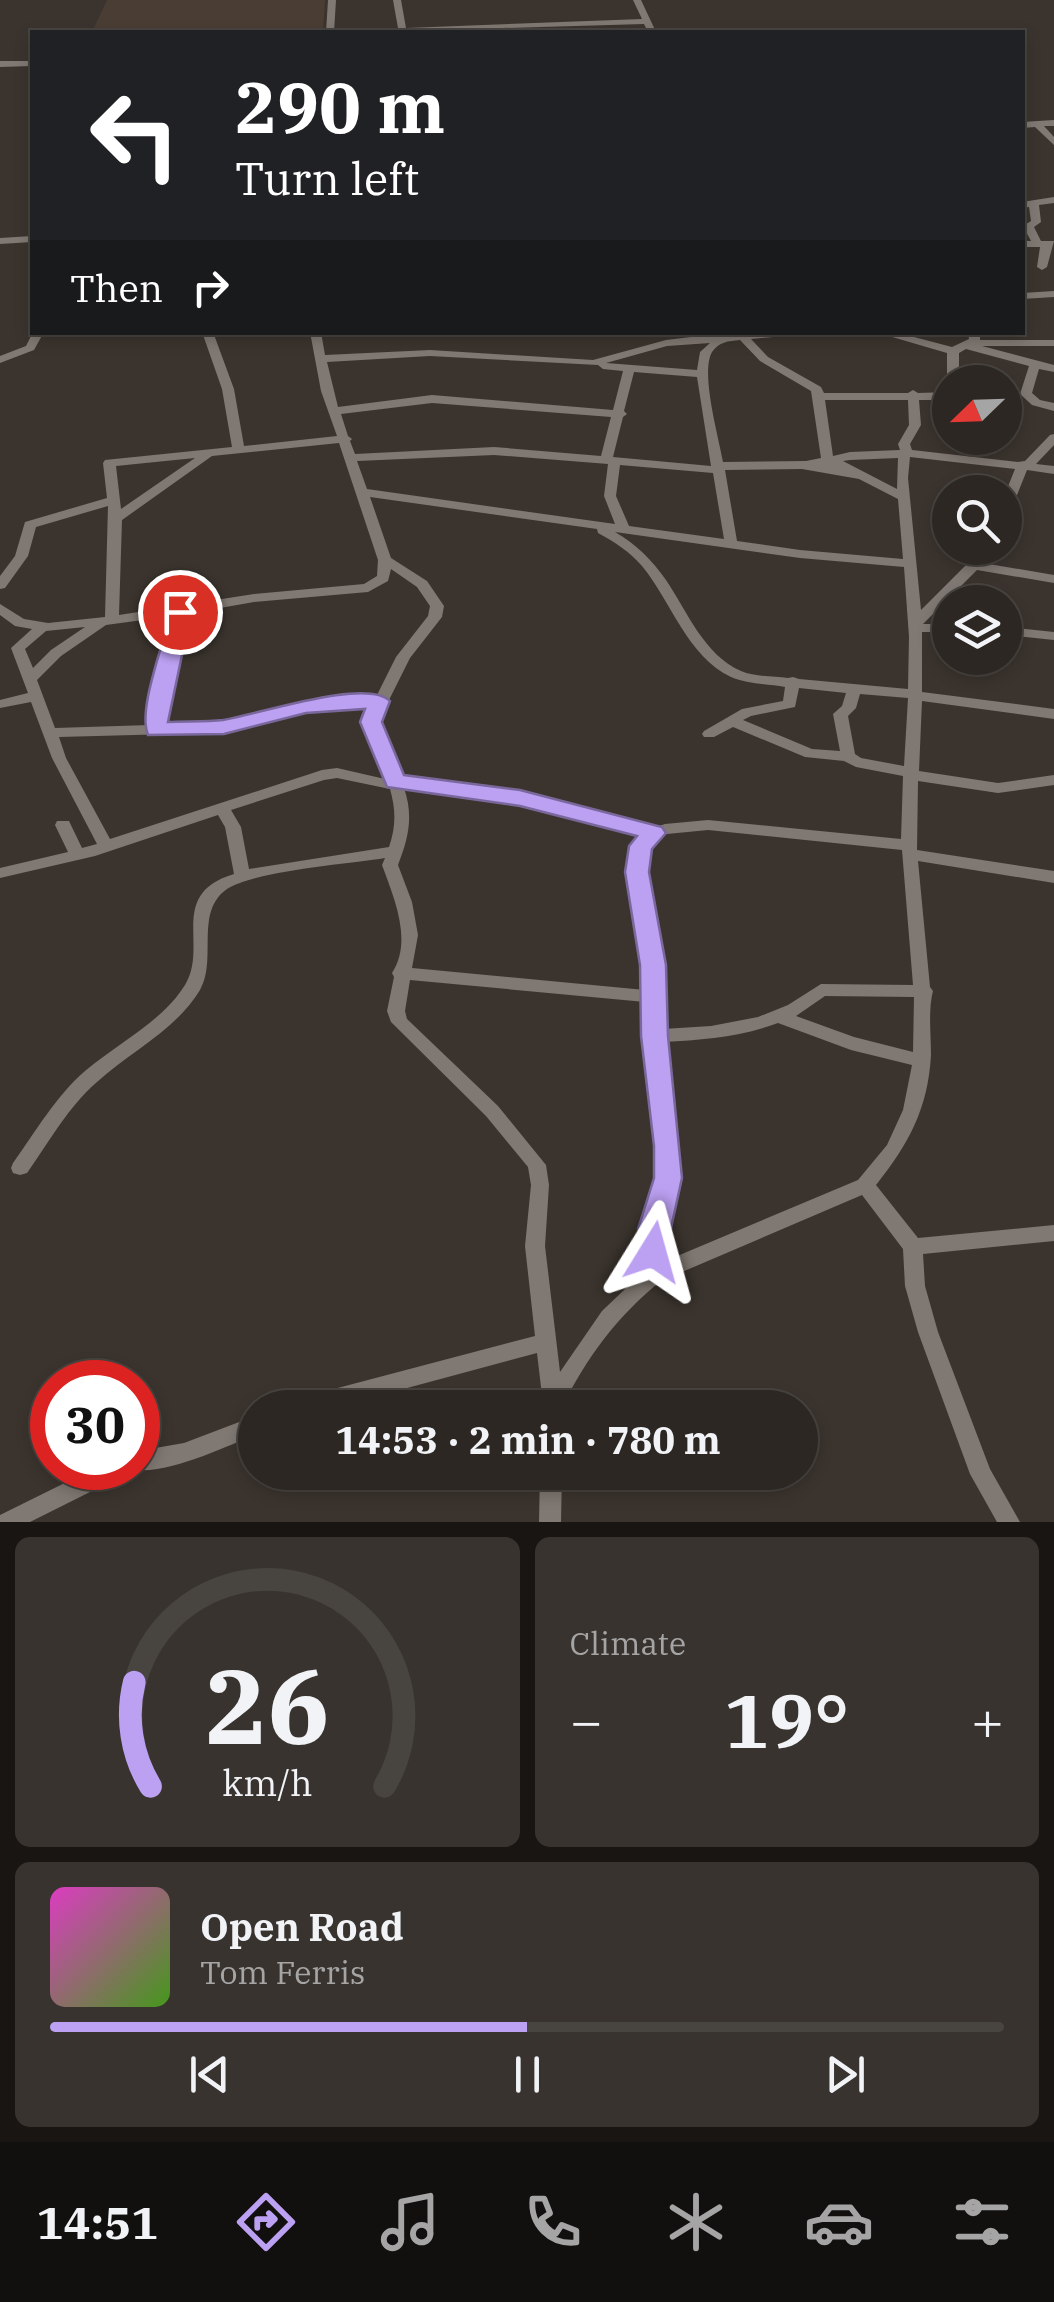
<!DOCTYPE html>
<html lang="en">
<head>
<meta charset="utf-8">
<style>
  :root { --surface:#2c2722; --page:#38332f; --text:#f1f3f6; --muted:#a6a5a5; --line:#484440; --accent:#bca0f2 }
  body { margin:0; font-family:"IBM Plex Serif",serif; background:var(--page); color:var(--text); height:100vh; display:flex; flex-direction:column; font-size:38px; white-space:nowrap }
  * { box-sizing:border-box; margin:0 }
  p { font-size:32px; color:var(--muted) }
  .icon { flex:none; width:55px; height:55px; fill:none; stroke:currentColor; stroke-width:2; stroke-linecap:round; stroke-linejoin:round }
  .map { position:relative; height:1522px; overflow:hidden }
  .details { display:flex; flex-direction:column; gap:15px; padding:15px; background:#181513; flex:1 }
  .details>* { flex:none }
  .banner { position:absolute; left:30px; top:30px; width:995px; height:305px; border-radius:0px; box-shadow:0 5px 15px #0003,0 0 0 2px var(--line); background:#202124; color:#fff; overflow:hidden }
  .needle { width:65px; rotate:247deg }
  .fabs { position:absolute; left:932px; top:365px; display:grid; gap:20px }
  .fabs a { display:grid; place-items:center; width:90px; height:90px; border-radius:50%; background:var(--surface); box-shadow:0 5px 15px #0003,0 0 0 2px var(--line); font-size:50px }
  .speed { position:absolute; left:30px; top:1360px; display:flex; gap:20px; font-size:50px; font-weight:700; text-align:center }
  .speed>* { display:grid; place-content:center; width:130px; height:130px; border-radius:50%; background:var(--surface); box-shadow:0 5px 15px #0003,0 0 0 2px var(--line); line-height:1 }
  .speed .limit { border:15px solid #d22; background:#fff; color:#111 }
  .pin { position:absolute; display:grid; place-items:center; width:85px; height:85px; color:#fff; margin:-42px; border:5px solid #fff; border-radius:50%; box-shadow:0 2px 10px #0007 }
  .me { position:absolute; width:110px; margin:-55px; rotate:8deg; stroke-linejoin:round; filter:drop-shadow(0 0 8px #0008) }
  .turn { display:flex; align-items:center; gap:35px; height:210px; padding:0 40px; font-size:45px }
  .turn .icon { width:130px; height:130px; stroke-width:2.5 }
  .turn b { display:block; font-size:70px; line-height:85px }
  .then { display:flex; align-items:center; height:95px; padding:0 40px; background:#0003; gap:20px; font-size:38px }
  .big { font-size:75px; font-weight:700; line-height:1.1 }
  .details .tile { flex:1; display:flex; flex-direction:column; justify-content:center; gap:15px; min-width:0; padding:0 35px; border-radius:15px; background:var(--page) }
  .details .dial { align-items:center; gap:0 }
  .dial svg { height:260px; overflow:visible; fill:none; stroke:var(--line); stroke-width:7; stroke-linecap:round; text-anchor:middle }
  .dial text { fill:var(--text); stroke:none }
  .song { display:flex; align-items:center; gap:30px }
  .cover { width:120px; height:120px; border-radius:15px; background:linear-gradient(135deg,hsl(310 70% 55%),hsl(100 70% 35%)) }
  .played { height:10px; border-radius:5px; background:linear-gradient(90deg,var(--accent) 50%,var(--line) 50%) }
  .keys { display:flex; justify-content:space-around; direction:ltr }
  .heat { display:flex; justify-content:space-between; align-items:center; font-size:55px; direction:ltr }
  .details .tiles { flex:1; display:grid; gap:15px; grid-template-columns:1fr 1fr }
  .tile:last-child { grid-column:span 2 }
  .trip { position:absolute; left:238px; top:1390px; width:580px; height:100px; border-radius:50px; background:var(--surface); box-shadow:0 5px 15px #0003,0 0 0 2px var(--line); font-weight:700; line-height:100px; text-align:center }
  .menu { display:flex; height:160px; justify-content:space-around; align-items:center; background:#12100e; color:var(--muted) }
  .menu .icon { width:70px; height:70px }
  .menu .selected { color:var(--accent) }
  .menu b { font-size:45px; color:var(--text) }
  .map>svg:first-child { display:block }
  .built { fill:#4a3d34 }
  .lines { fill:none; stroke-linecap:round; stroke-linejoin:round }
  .minor { fill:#807872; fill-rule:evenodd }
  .route { fill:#bca0f2; stroke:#7a689d; stroke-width:2.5 }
</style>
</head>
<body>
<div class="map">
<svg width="1054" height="1522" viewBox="0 0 1054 1522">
  <rect width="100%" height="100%" fill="#3b342e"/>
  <!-- built -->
  <path class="built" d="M107,0H325L323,32H92Z"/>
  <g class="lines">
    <!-- minor -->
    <path class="minor" d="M328,0H336L334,32H326Z
      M393,0H401L406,28L642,19L633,0H641L656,32H648L644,24L364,32L368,29L398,28Z
      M0,61H32V66L0,67Z
      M1054,120V126H1044L1054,137V145L1035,127L1022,128V122Z
      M1054,197V203L1039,205L1041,222L1034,227L1041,241H1054L1047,267L1042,270L1037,267L1040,247H1022V241H1031L1023,226L1031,221L1029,207L1022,208V202Z
      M32,236V242L0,244V238Z
      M1054,291V297L1022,299V293Z
      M33,332H44L34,350L0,363V356L26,346Z
      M202,332H213L234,389L244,446L337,436L321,391L310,332H321L325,355L430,350L593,360L666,340L733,332H801L796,335L751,339L768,357L821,387L824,393H908L913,390L918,393L950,392V400H919L921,425L910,444L912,450L1018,462L1025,461L1050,435L1054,434V445L1036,464L1054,466V474L1027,470L1011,510L1005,514V494L1015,469L910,457L908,478L921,610L972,559L979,548H992L983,563L1054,575V583L977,570L923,624H950V632H922V692L1054,709V719L922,701L919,771L998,783L1054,775V785L998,793L918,781L917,850L1054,871V883L918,861L930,987L933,991C928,1010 931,1034 931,1055C928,1108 909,1144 876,1185L918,1238L1054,1225V1241L923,1254L925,1286L938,1332L990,1469L1020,1522H997L970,1474L918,1332L905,1286L903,1249L862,1195L661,1281C619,1314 585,1359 562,1408H544L543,1404L537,1353L333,1408H286L289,1401L296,1399L535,1336L525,1246L531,1185L528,1167L486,1116L391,1022L387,1011L394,977L392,973C413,941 394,898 382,865L385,858C348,864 254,871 227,889C194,912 218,959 200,990C176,1030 131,1051 97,1082C68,1107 49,1142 27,1173L20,1175L13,1173L11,1168L13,1163C36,1131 56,1096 85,1071C118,1043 162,1022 185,985C209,946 167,894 234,874L225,827L218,815L95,856L0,878V868L68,852L55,825L57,821H69L82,848L97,844L52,758L31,702L0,708V700L28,693L11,648L32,629L15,626L0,615V604L24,619L48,623L105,617L108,506L36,527L28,556L5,588L0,589V576L15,556L25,522L107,498L103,463L105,460L232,447L222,389ZM740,340L760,361L811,391L821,458L806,461L723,462C719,438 700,373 712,352C719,342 728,341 740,340ZM710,343L700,352L697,370L606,363L667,346ZM430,356L598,365L603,369L623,371L613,410L432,395L338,407L327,362ZM634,372L697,377L711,466L613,457L623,417L627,414L624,411ZM825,400H908L909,425L898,444L900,450L850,452L833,456ZM432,403L611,417L601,456L494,447L355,454L350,441L352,439L348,436L341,414ZM339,443L378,560L377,576L364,584L254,594L119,615L122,520L212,456ZM494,455L608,464L604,496L615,524L367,489L357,461ZM195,458L121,509L116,466ZM898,458L897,489L843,461L850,460ZM620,465L713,473L724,539L629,526L616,496ZM802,469L859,479L898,499L903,559L800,550L737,541L725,470ZM370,497L597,529L598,533C615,542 630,552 642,566C671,601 687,656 731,677C747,684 768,684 785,687L783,701L742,709L704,731L702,734L704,737H714L733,727L805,757L844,761L856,767L903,776L901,839L708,820L665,824L653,828L520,793L400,778L378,722L410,658L442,617L444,606L427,581L391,558ZM615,532L800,558L904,567L909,637L908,689L799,679L793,677L788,678C773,676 755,677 741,671C704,655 687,611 666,580C652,560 636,544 615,532ZM391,569L417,587L430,606L428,616L396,657L376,697L306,701L209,723L164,725L186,614L254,602L368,592L388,581ZM172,616L150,725L55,728L37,680L61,656L106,625ZM85,627L51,650L33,668L25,649L46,631ZM799,688L846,693L842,706L833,714L840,751L812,749L743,720L751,716L795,707ZM860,694L908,698L904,766L861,758L855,754L848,716L856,708ZM372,706L364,722L385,779L337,768L322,770L110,839L66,758L59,737L209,733L306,711ZM337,778L390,789C396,810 396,827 389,847L249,869L241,827L231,810L324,780ZM404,788L520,803L640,835L633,847L629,873L645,965V990L412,968L418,935L412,902L398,865C408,839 414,817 404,788ZM708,830L902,850L913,985L821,984L788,1005L758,1017L711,1026L663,1029C662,1008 664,986 661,965C658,927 634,873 654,839L667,834ZM410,980L645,1002V1036L659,1146V1178L643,1229L644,1271L602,1311L560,1372L545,1246L549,1185L546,1165L498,1106L407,1019L405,1011ZM825,996L914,997L913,1052L854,1037L796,1016ZM778,1023L851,1050L912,1065L903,1110L887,1145L858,1180L663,1262V1229L677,1178V1146L664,1042C702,1040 741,1037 778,1023Z
      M875,332H895L952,347L969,339L968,332H980V340H1054V346H982L1054,365V372L1039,369L1032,393L1040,400L1054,403V411L1032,405L1020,394L1029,366L966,349L959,353V382H950V385L947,382V353Z
      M1005,627L1054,632V640L1005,635Z
      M255,1416V1435C227,1446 158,1479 130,1468H138V1451L184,1443Z
      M95,1468H127L124,1475L30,1522H0V1515Z
      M540,1472H562L561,1522H539Z"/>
  </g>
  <!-- route -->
  <path class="route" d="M180,605L191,612L168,722C186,721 205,722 223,720C256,715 367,677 390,701L382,722L404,775L520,790L662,827L666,833L652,849L649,872L666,965L668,1036L682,1178L664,1260L653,1264L643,1260L638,1229L654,1178V1146L641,1036L640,965L625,872L629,846L637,836L520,806L387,787L360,722L365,709L306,713L224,734L148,735C137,708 165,643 170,612Z"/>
</svg>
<div class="fabs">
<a><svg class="needle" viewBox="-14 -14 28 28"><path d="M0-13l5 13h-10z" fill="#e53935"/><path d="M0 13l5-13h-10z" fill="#a6a5a5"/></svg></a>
<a><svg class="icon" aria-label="search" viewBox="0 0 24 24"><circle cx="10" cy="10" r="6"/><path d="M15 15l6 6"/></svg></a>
<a><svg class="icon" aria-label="layers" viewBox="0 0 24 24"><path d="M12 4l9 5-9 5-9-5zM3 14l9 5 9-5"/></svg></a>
</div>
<div class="speed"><div class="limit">30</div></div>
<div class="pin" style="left:180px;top:612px;background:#d93025"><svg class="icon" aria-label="arrive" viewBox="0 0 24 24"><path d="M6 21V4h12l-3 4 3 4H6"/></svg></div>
<svg class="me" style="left:653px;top:1252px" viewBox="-20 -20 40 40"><path d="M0-17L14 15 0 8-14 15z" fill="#bca0f2" stroke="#fff" stroke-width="4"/></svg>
<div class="trip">14:53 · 2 min · 780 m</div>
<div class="banner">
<div class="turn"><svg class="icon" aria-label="left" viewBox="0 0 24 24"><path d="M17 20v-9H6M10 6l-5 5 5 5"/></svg><div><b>290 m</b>Turn left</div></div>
<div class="then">Then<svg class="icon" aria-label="right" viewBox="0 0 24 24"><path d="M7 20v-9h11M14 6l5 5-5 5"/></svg></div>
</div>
</div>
<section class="details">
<div class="tiles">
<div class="tile dial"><svg viewBox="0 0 100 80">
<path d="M14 69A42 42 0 1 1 86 69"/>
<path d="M14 69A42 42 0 0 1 9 37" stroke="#bca0f2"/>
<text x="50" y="56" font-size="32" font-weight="700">26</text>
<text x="50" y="72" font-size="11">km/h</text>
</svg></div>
<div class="tile"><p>Climate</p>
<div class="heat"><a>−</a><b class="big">19°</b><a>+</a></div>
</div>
<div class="tile">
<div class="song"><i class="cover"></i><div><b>Open Road</b><p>Tom Ferris</p></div></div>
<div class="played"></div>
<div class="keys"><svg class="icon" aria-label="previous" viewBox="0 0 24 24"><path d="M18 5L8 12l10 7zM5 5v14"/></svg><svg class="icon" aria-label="pause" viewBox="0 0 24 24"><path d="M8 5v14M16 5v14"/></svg><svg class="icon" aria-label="next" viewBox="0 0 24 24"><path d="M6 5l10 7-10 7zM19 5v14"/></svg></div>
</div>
</div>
</section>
<nav class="menu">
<b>14:51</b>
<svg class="icon selected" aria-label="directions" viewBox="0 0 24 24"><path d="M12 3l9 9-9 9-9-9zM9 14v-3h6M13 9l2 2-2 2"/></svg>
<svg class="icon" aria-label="music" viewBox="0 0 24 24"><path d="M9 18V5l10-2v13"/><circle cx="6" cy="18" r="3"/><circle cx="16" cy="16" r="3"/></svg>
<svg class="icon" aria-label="phone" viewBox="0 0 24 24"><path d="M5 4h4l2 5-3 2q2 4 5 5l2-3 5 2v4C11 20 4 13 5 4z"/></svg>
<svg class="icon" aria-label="climate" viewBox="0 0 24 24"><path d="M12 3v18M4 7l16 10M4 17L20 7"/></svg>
<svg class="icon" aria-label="car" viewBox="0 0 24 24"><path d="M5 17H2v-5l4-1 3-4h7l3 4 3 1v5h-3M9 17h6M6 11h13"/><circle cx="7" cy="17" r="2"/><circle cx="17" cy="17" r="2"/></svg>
<svg class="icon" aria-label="filters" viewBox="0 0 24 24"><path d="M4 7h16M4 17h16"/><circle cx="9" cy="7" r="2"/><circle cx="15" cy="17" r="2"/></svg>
</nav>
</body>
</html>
